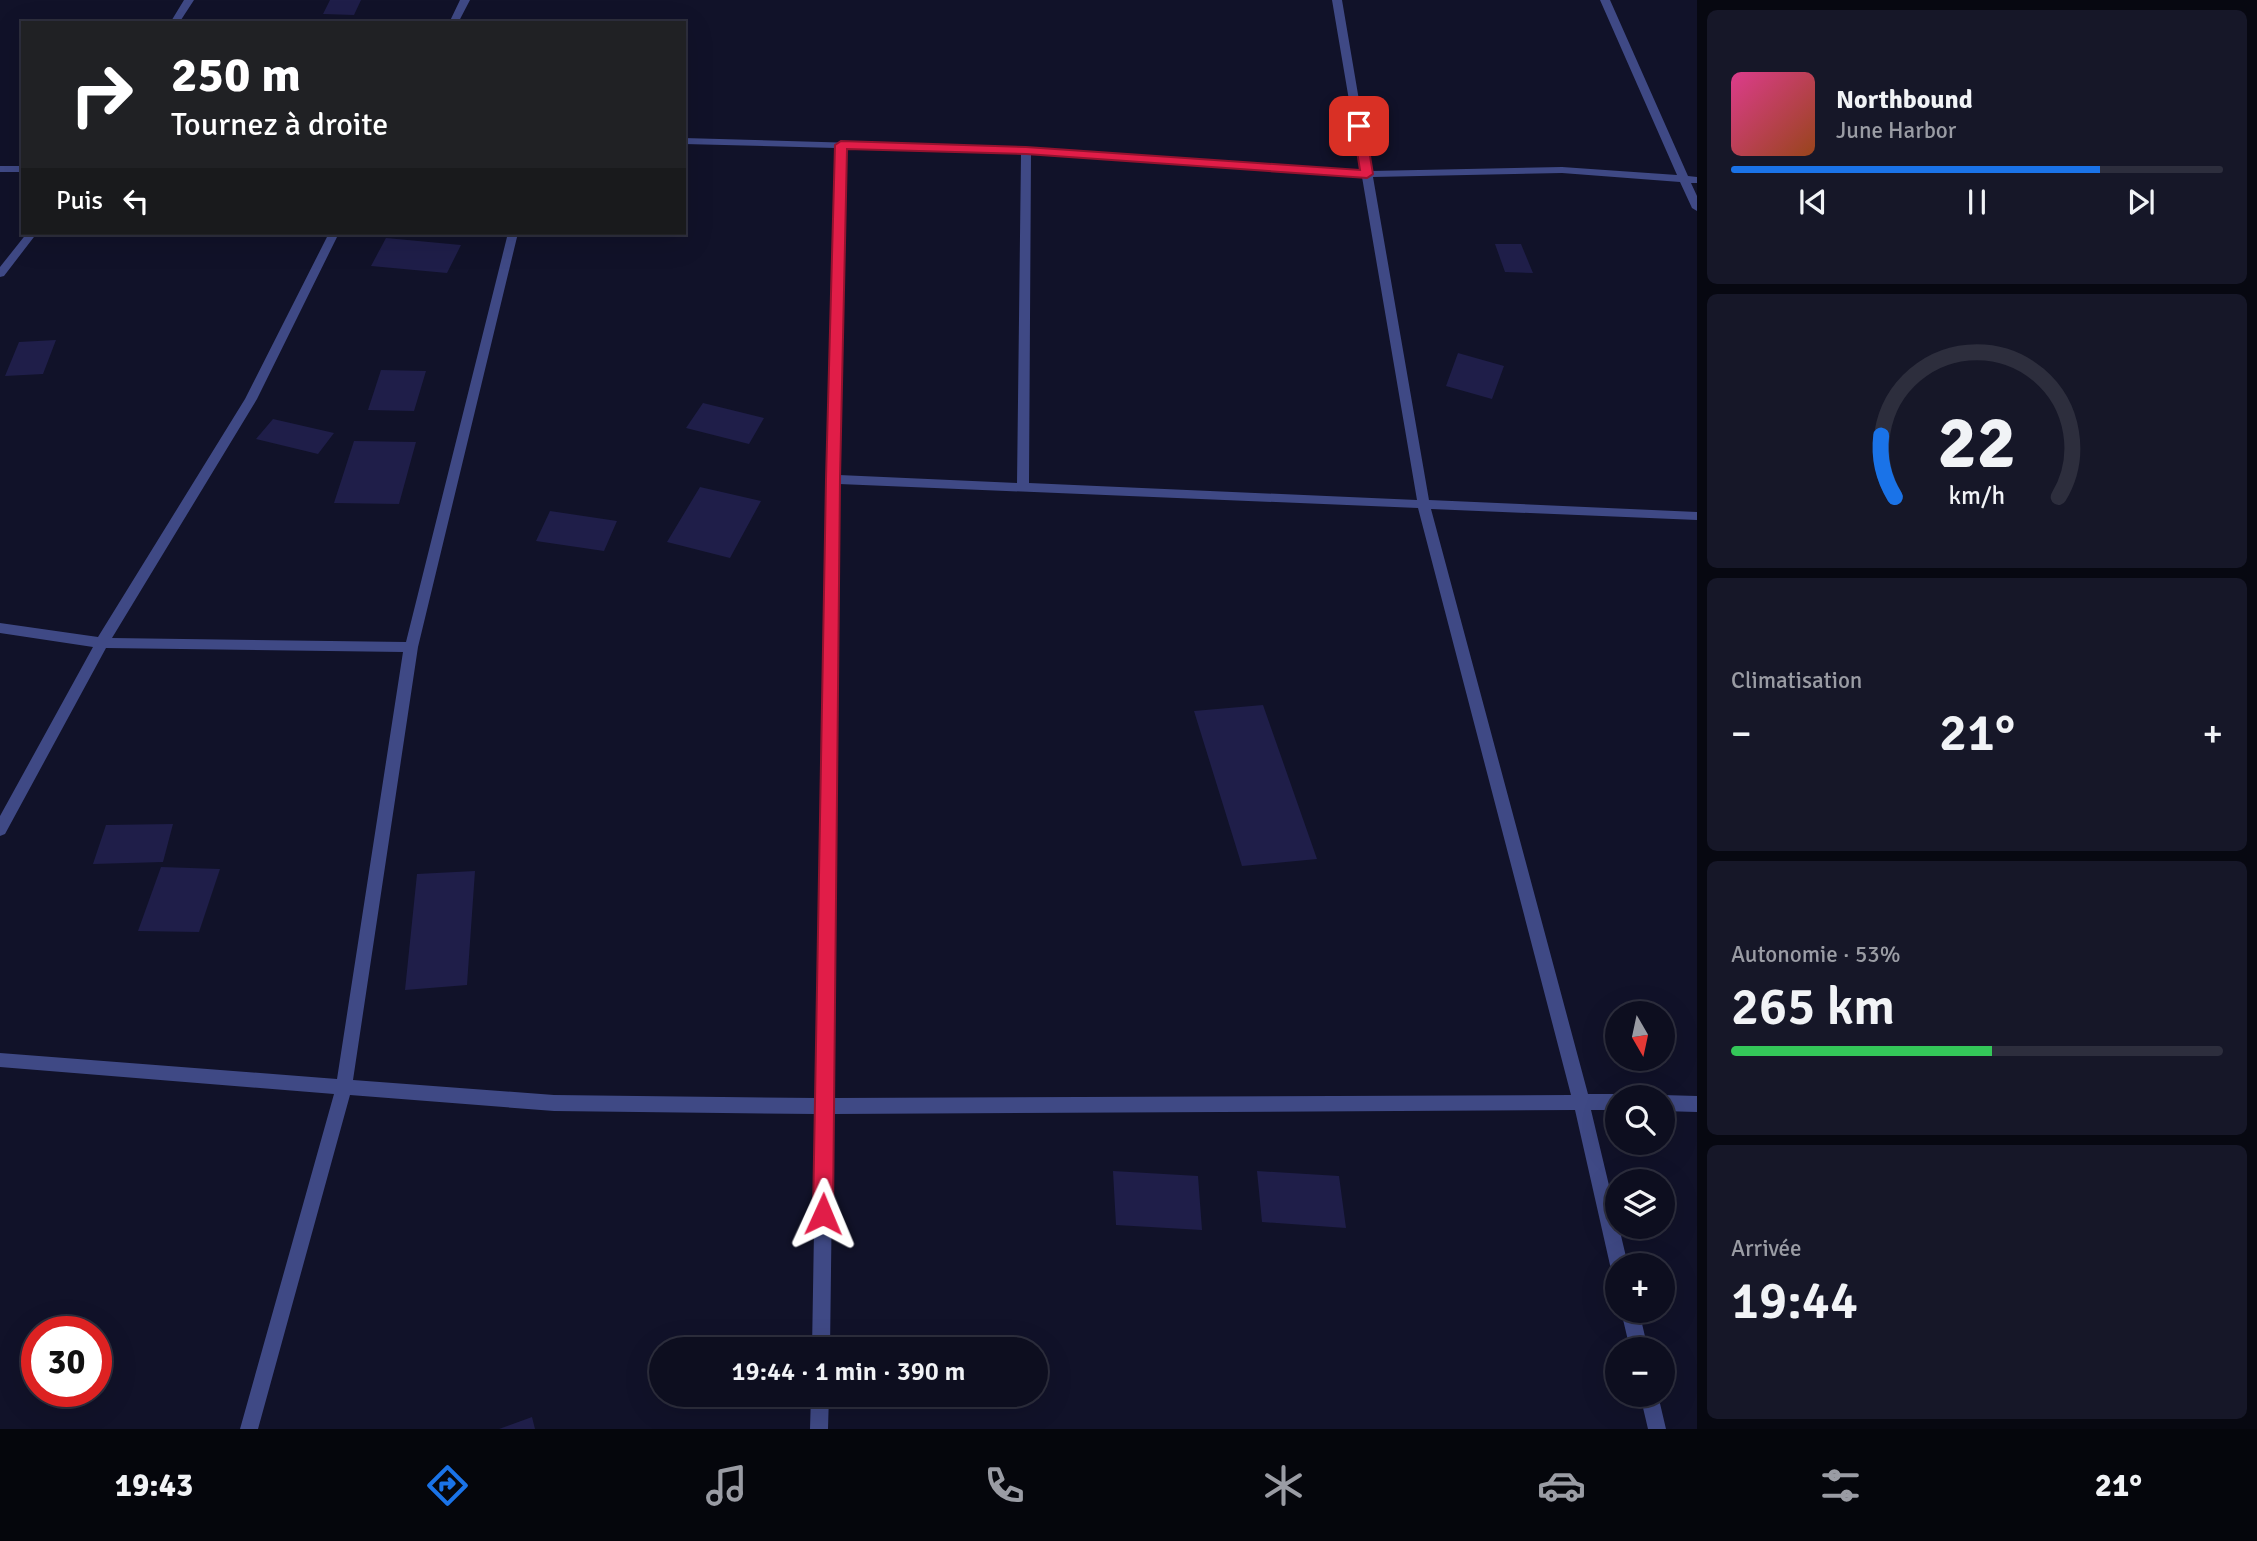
<!DOCTYPE html>
<html lang="fr">
<head>
<meta charset="utf-8">
<style>
  :root { --surface:#0d0e1f; --page:#161728; --text:#f1f3f6; --muted:#9a9ca4; --line:#2d2e3d; --accent:#1a73e8 }
  body { margin:0; font-family:Signika,sans-serif; background:var(--page); color:var(--text); height:100vh; display:flex; flex-direction:column; font-size:26px; white-space:nowrap }
  * { box-sizing:border-box; margin:0 }
  p { font-size:23px; color:var(--muted) }
  .icon { flex:none; width:38px; height:38px; fill:none; stroke:currentColor; stroke-width:2; stroke-linecap:round; stroke-linejoin:round }
  .map { position:relative; flex:1; overflow:hidden }
  .details { display:flex; flex-direction:column; gap:10px; padding:10px; background:#070811; width:560px }
  .details>* { flex:none }
  .top-card { position:absolute; left:21px; top:21px; width:665px; height:214px; border-radius:0px; box-shadow:0 7px 28px #0002,0 0 0 2px var(--line); background:#202124; color:#fff; overflow:hidden }
  .needle { width:46px; rotate:171deg }
  .buttons { position:absolute; left:1605px; top:1001px; display:grid; gap:14px }
  .buttons a { display:grid; place-items:center; width:70px; height:70px; border-radius:50%; background:var(--surface); box-shadow:0 7px 28px #0002,0 0 0 2px var(--line); font-size:35px }
  .speed { position:absolute; left:21px; top:1316px; display:flex; gap:14px; font-size:35px; font-weight:700; text-align:center }
  .speed>* { display:grid; place-content:center; width:91px; height:91px; border-radius:50%; background:var(--surface); box-shadow:0 7px 28px #0002,0 0 0 2px var(--line); line-height:1 }
  .speed .limit { border:10px solid #d22; background:#fff; color:#111 }
  .pin { position:absolute; display:grid; place-items:center; width:60px; height:60px; color:#fff; margin:-30px; border-radius:14px; box-shadow:0 4px 10px #0006 }
  .me { position:absolute; width:77px; margin:-38px; rotate:1deg; stroke-linejoin:round; filter:drop-shadow(0 0 5px #0008) }
  .turn { display:flex; align-items:center; gap:24px; height:147px; padding:0 35px; font-size:32px }
  .turn .icon { width:91px; height:91px; stroke-width:2.5 }
  .turn b { display:block; font-size:49px; line-height:60px }
  .then { display:flex; align-items:center; height:66px; padding:0 35px; background:#0003; gap:14px; font-size:26px }
  .big { font-size:52px; font-weight:600; line-height:1.1 }
  .details .widget { flex:1; display:flex; flex-direction:column; justify-content:center; gap:10px; min-width:0; padding:0 24px; border-radius:10px; background:var(--page) }
  .details .dial { align-items:center; gap:0 }
  .dial svg { height:182px; overflow:visible; fill:none; stroke:var(--line); stroke-width:7; stroke-linecap:round; text-anchor:middle }
  .dial text { fill:var(--text); stroke:none }
  .song { display:flex; align-items:center; gap:21px }
  .cover { width:84px; height:84px; border-radius:10px; background:linear-gradient(135deg,hsl(330 70% 55%),hsl(20 70% 35%)) }
  .played { height:7px; border-radius:4px; background:linear-gradient(90deg,var(--accent) 75%,var(--line) 75%) }
  .keys { display:flex; justify-content:space-around; direction:ltr }
  .heat { display:flex; justify-content:space-between; align-items:center; font-size:38px; direction:ltr }
  .charge { height:10px; border-radius:5px; background:linear-gradient(90deg,#34c759 53%,var(--line) 0) }
  .trip { position:absolute; left:649px; top:1337px; width:399px; height:70px; border-radius:35px; background:var(--surface); box-shadow:0 7px 28px #0002,0 0 0 2px var(--line); font-weight:600; line-height:70px; text-align:center }
  .dock { display:flex; height:112px; justify-content:space-around; align-items:center; background:#05060c; color:var(--muted) }
  .dock .icon { width:49px; height:49px }
  .dock .selected { color:var(--accent) }
  .dock b { font-size:32px; color:var(--text) }
  main { display:flex; flex:1; min-height:0 }
  .map>svg:first-child { display:block }
  .building { fill:#1f1e49 }
  .lines { fill:none; stroke-linecap:round; stroke-linejoin:round }
  .minor { fill:#3f4985; fill-rule:evenodd }
  .route { fill:#e11d48; stroke:#92132f; stroke-width:2 }
</style>
</head>
<body>
<main>
<div class="map">
<svg width="1697" height="1429" viewBox="0 0 1697 1429">
  <rect width="100%" height="100%" fill="#111229"/>
  <!-- building -->
  <path class="building" d="M330,0H361L354,15L323,14Z
    M386,238L461,245L447,273L371,266Z
    M1495,244H1521L1533,273L1505,272Z
    M56,340L43,374L5,376L19,342Z
    M1458,353L1504,366L1492,399L1446,386Z
    M381,370L426,371L414,411L368,410Z
    M703,403L764,418L749,444L686,428Z
    M273,419L334,433L318,454L256,439Z
    M354,441L416,442L399,504L334,503Z
    M700,487L761,501L730,558L667,542Z
    M550,511L617,521L604,551L536,541Z
    M1263,705L1317,859L1242,866L1194,711Z
    M173,824L163,862L93,864L106,825Z
    M161,867L220,869L199,932L138,931Z
    M475,871L467,985L405,990L417,874Z
    M1113,1171L1198,1176L1202,1230L1116,1225Z
    M1257,1171L1339,1176L1346,1228L1262,1222Z
    M532,1417L535,1429H499Z"/>
  <g class="lines">
    <!-- minor -->
    <path class="minor" d="M184,0H194L179,23H170Z
      M460,0H470L458,23H449Z
      M1332,0H1342L1371,171L1562,167L1677,175L1600,0H1610L1688,176L1697,177V183H1691L1697,196V211L1692,208L1680,182L1562,173L1373,177L1429,500L1697,512V520L1431,509L1588,1094H1617L1623,1097H1617V1110H1591L1628,1265H1617V1273L1613,1271L1610,1265L1575,1110L833,1114L830,1349H812L816,1114L554,1111L350,1095L258,1429H240L334,1094L0,1067V1053L337,1079L403,652L106,648L5,834L0,836V816L93,647L0,633V623L98,637L245,399L329,233H339L257,399L112,638L406,642L508,233H518L418,647L353,1080L554,1095L816,1098L827,479L836,148L684,144V138L1026,148L1361,171ZM846,149L1021,154L1017,483L839,475ZM1031,154L1362,177L1417,500L1029,483ZM839,484L1418,508L1571,1095L833,1098Z
      M0,166H23V172H0Z
      M27,233H37L4,276L0,277V267Z
      M1662,1095L1697,1096V1112L1662,1111V1097H1657Z
      M1621,1311H1639L1648,1349H1630Z
      M811,1395H829L828,1429H810Z
      M1640,1395H1658L1666,1429H1648Z"/>
  </g>
  <!-- route -->
  <path class="route" d="M1359,123L1365,126L1373,174L1367,178L1026,154L847,149L840,479L833,1214L830,1221L823,1224L816,1221L813,1214L826,479L835,145L841,141L1026,147L1360,170L1353,126Z"/>
</svg>
<div class="buttons">
<a><svg class="needle" viewBox="-14 -14 28 28"><path d="M0-13l5 13h-10z" fill="#e53935"/><path d="M0 13l5-13h-10z" fill="#9a9ca4"/></svg></a>
<a><svg class="icon" aria-label="search" viewBox="0 0 24 24"><circle cx="10" cy="10" r="6"/><path d="M15 15l6 6"/></svg></a>
<a><svg class="icon" aria-label="layers" viewBox="0 0 24 24"><path d="M12 4l9 5-9 5-9-5zM3 14l9 5 9-5"/></svg></a>
<a>+</a>
<a>−</a>
</div>
<div class="speed"><div class="limit">30</div></div>
<div class="pin" style="left:1359px;top:126px;background:#d93025"><svg class="icon" aria-label="arrive" viewBox="0 0 24 24"><path d="M6 21V4h12l-3 4 3 4H6"/></svg></div>
<svg class="me" style="left:823px;top:1214px" viewBox="-20 -20 40 40"><path d="M0-17L14 15 0 8-14 15z" fill="#e11d48" stroke="#fff" stroke-width="4"/></svg>
<div class="trip">19:44 · 1 min · 390 m</div>
<div class="top-card">
<div class="turn"><svg class="icon" aria-label="right" viewBox="0 0 24 24"><path d="M7 20v-9h11M14 6l5 5-5 5"/></svg><div><b>250 m</b>Tournez à droite</div></div>
<div class="then">Puis<svg class="icon" aria-label="left" viewBox="0 0 24 24"><path d="M17 20v-9H6M10 6l-5 5 5 5"/></svg></div>
</div>
</div>
<section class="details">
<div class="widget">
<div class="song"><i class="cover"></i><div><b>Northbound</b><p>June Harbor</p></div></div>
<div class="played"></div>
<div class="keys"><svg class="icon" aria-label="previous" viewBox="0 0 24 24"><path d="M18 5L8 12l10 7zM5 5v14"/></svg><svg class="icon" aria-label="pause" viewBox="0 0 24 24"><path d="M8 5v14M16 5v14"/></svg><svg class="icon" aria-label="next" viewBox="0 0 24 24"><path d="M6 5l10 7-10 7zM19 5v14"/></svg></div>
</div>
<div class="widget dial"><svg viewBox="0 0 100 80">
<path d="M14 69A42 42 0 1 1 86 69"/>
<path d="M14 69A42 42 0 0 1 8 42" stroke="#1a73e8"/>
<text x="50" y="56" font-size="32" font-weight="700">22</text>
<text x="50" y="72" font-size="11">km/h</text>
</svg></div>
<div class="widget"><p>Climatisation</p>
<div class="heat"><a>−</a><b class="big">21°</b><a>+</a></div>
</div>
<div class="widget"><p>Autonomie · 53%</p><b class="big">265 km</b><div class="charge"></div></div>
<div class="widget"><p>Arrivée</p><b class="big">19:44</b></div>
</section>
</main>
<nav class="dock">
<b>19:43</b>
<svg class="icon selected" aria-label="directions" viewBox="0 0 24 24"><path d="M12 3l9 9-9 9-9-9zM9 14v-3h6M13 9l2 2-2 2"/></svg>
<svg class="icon" aria-label="music" viewBox="0 0 24 24"><path d="M9 18V5l10-2v13"/><circle cx="6" cy="18" r="3"/><circle cx="16" cy="16" r="3"/></svg>
<svg class="icon" aria-label="phone" viewBox="0 0 24 24"><path d="M5 4h4l2 5-3 2q2 4 5 5l2-3 5 2v4C11 20 4 13 5 4z"/></svg>
<svg class="icon" aria-label="climate" viewBox="0 0 24 24"><path d="M12 3v18M4 7l16 10M4 17L20 7"/></svg>
<svg class="icon" aria-label="car" viewBox="0 0 24 24"><path d="M5 17H2v-5l4-1 3-4h7l3 4 3 1v5h-3M9 17h6M6 11h13"/><circle cx="7" cy="17" r="2"/><circle cx="17" cy="17" r="2"/></svg>
<svg class="icon" aria-label="filters" viewBox="0 0 24 24"><path d="M4 7h16M4 17h16"/><circle cx="9" cy="7" r="2"/><circle cx="15" cy="17" r="2"/></svg>
<b>21°</b>
</nav>
</body>
</html>
